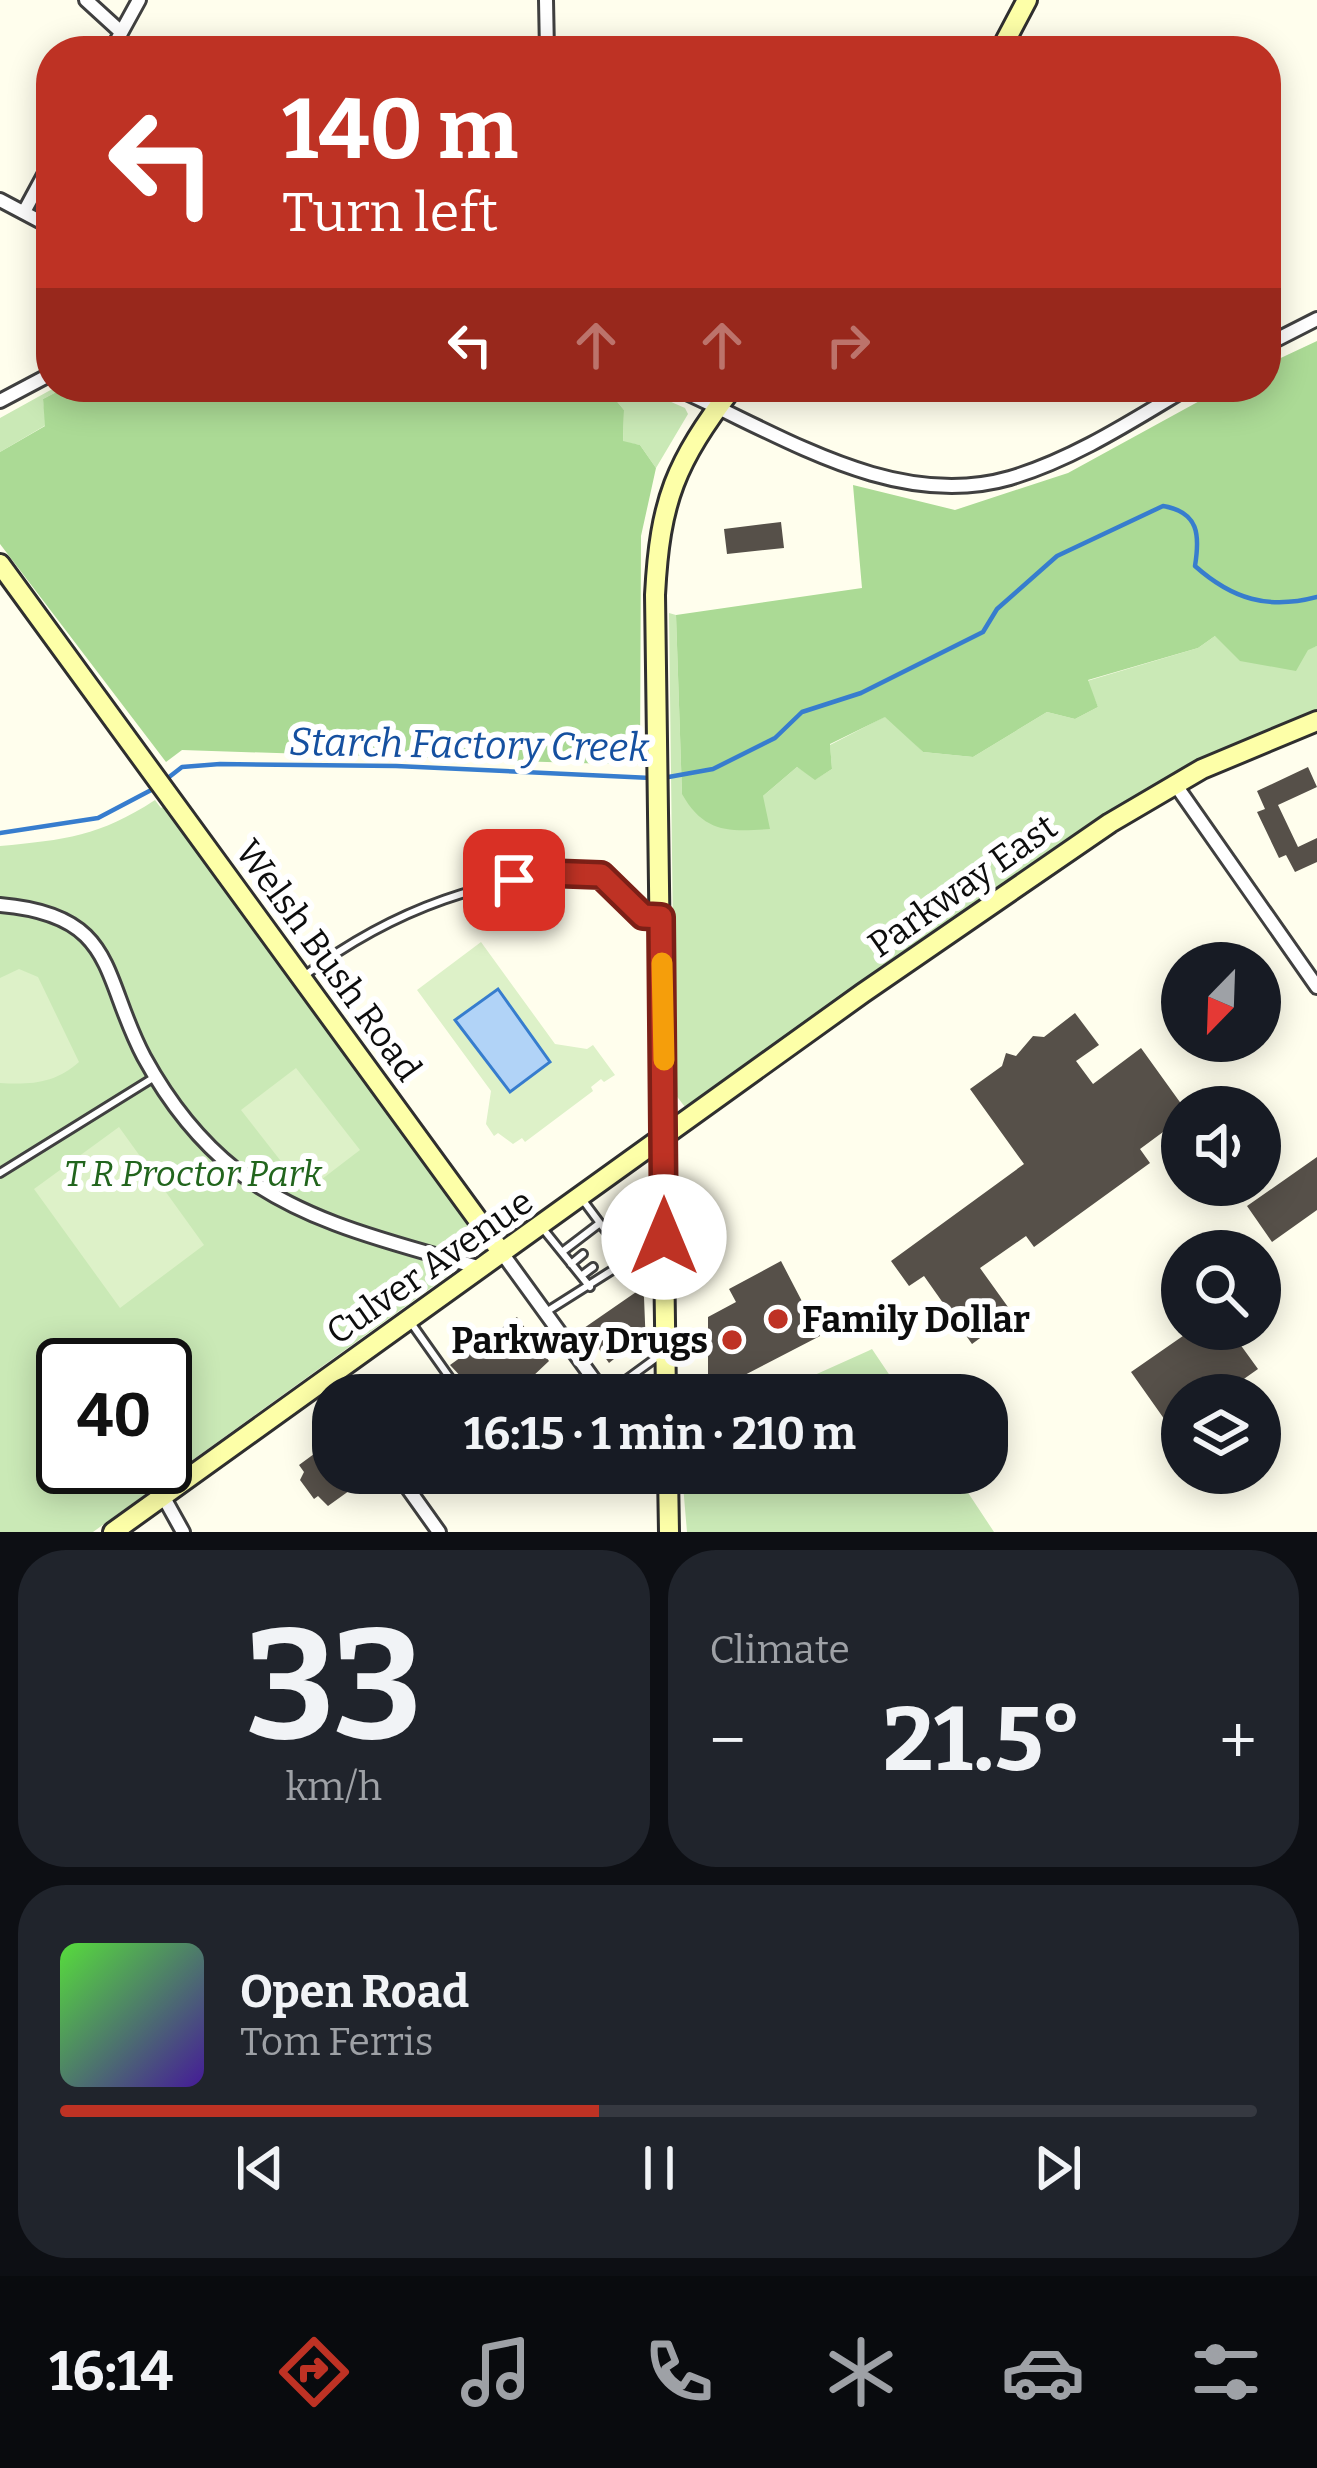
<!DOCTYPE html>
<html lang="en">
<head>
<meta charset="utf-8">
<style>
  :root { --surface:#171b24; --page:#20242c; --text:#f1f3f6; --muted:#9ea1a6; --line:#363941; --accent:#be3224 }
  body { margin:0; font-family:Bitter,serif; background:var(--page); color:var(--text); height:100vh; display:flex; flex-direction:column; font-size:45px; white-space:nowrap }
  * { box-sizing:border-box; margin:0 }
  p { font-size:39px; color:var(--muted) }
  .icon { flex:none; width:66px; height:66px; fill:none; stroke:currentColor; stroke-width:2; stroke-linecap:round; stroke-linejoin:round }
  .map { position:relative; height:1532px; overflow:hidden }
  .side { display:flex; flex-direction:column; gap:18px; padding:18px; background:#0d0f14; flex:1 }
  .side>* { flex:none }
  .guide { position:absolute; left:36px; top:36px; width:1245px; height:366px; border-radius:48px; box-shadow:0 6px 30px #0003; background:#be3224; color:#fff; overflow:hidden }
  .needle { width:78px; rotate:203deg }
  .fabs { position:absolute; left:1161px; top:942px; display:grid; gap:24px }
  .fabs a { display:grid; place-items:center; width:120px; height:120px; border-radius:50%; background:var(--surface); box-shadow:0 6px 30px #0003; font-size:60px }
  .speed { position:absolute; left:36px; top:1338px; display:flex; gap:24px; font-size:60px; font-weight:700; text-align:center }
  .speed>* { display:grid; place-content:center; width:156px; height:156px; border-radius:50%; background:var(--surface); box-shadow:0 6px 30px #0003; line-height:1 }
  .speed .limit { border:6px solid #111; border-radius:18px; background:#fff; color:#111 }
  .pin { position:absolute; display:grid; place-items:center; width:102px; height:102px; color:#fff; margin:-51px; border-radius:24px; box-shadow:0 6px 18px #0006 }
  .me { position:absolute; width:132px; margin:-66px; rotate:0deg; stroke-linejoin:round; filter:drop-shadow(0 0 9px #0008) }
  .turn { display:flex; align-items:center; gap:42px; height:252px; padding:0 48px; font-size:54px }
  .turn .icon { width:156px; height:156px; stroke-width:2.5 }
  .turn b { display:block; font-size:84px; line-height:102px }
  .lanes { display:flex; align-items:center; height:114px; padding:0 48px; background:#0003; justify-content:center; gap:60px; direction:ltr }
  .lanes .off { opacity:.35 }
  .big { font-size:90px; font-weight:700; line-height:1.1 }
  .side .widget { flex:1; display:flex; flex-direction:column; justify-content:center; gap:18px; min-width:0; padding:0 42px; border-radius:48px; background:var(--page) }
  .side .dial { align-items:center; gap:0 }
  .dial b { font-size:156px; line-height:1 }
  .song { display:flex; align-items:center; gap:36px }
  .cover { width:144px; height:144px; border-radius:18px; background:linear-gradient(135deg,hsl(110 70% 55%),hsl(260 70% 35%)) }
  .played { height:12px; border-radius:6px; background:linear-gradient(90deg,var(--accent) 45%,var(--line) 45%) }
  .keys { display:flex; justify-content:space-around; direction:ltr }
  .heat { display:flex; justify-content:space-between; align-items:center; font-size:66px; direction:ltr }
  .side .tiles { flex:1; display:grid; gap:18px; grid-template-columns:1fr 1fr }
  .widget:last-child { grid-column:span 2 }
  .trip { position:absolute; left:312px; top:1374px; width:696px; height:120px; border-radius:48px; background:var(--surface); box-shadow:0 6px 30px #0003; font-weight:700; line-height:120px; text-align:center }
  .dock { display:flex; height:192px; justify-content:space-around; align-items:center; background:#090b0e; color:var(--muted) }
  .dock .icon { width:84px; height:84px }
  .dock .on { color:var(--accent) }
  .dock b { font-size:54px; color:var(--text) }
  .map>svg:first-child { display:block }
  .green { fill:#cae9b6; fill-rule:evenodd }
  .forest { fill:#abda95 }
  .pitch { fill:#ddf1c8 }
  .water { fill:#b1d3f7; stroke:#377dce; stroke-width:3 }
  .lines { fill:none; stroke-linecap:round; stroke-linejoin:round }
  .stream { stroke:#377dce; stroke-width:4.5 }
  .building { fill:#565049 }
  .lane-casing { stroke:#404040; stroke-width:12 }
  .street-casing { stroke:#404040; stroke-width:18 }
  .secondary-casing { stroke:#2f2f2f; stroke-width:24 }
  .lane { stroke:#fff; stroke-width:6 }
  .street { stroke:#fff; stroke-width:12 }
  .secondary { stroke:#fdffa8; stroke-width:18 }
  .route-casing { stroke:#7c2017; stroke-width:30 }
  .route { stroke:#be3224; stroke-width:21 }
  .slow { stroke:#f59e0b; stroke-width:21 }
  .poi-dot { fill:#be3224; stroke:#fff; stroke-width:4.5 }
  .labels { text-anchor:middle; stroke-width:12; stroke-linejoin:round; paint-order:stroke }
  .street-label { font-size:36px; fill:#0d0d0d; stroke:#fff }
  .park-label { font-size:36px; font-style:italic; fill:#22651d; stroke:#fff }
  .poi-label { font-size:36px; font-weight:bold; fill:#0d0d0d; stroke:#fff; text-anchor:start }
  .water-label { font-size:39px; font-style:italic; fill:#1550a0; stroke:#fff }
</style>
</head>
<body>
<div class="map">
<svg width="1317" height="1532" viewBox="0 0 1317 1532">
  <rect width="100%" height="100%" fill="#fffeed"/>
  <!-- green -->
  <path class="green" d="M56,387H66L43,399L46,425L0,452V418Z
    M605,387H637L685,408L688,414L656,468L640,445L623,442L624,410Z
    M669,613L676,615L682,794L763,796L797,767L816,779L832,769L830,745L886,716L923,752L973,757L1047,712L1075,719L1098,707L1087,681L1198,648L1215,636L1308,649L1317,646V710L1211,753L1120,804L685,1107L675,1094Z
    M155,800L161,808L165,806L486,1248L93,1532H0V846C65,840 100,836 155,800ZM63,1365H165V1467H63Z
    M872,1349L903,1395H770L868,1351Z
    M682,1473H955L994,1532H687Z"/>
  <!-- forest -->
  <path class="forest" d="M1317,341V646L1308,650L1296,671L1240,661L1215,636L1198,648L1088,680L1098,707L1075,719L1047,712L973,757L923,752L885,717L830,744L832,769L815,780L797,767L763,796L770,829C729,832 704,833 682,794L676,615L862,588L853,485L955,510L1068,473L1225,387H1266V365Z
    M66,387H605L624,410L623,441L640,445L656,468L641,536L640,765L182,750L166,762L0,544V452L45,426L43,399Z"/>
  <!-- pitch -->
  <path class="pitch" d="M481,942L555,1044L587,1049L593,1045L615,1075L604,1082L601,1079L591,1087L593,1091L525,1142L522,1138L513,1144L498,1133L494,1136L486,1124L491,1091L417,990Z
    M19,969L38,977L79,1062C56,1083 31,1085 0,1083V978Z
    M296,1068L360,1150L305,1192L241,1110Z
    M119,1127L204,1245L120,1308L34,1189Z"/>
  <!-- water -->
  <path class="water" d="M498,989L550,1062L510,1092L455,1020Z"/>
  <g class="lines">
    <!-- stream -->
    <path class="stream" d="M663,778L713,769L775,738L802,712L861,693L983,632L997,609L1057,556L1163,506C1199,512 1200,535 1195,566C1232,599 1268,610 1317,597
      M164,781L182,767L220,764L396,766L651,778
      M0,833L98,818L155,788"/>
  </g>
  <!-- building -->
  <path class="building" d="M781,522L784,548L727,554L724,529Z
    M1308,767L1317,787L1278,805L1298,847L1317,838V862L1295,872L1286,855L1279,858L1257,812L1265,809L1257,791Z
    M1075,1013L1099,1045L1076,1061L1093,1084L1141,1048L1182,1105V1118L1140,1149L1150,1163L1034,1247L1026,1236L980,1268L1013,1314L972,1344L924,1276L909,1286L891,1261L1024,1164L970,1089L1002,1066L1006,1053L1016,1056L1033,1036L1044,1037Z
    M1317,1157V1210L1272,1242L1247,1206Z
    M781,1261L820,1336L708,1394V1317L736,1302L729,1289Z
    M639,1290L644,1297L646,1348L636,1356L629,1347L609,1363L584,1328Z
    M517,1317L549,1361L513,1395H478L450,1365Z
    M1193,1329H1229L1258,1369L1221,1395H1182V1423L1172,1430L1131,1372Z
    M333,1440V1473H352L360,1483L328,1506L318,1496L314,1499L300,1480L304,1472L299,1465Z"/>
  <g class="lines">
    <!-- lane casing -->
    <g class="lane-casing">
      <path id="lane" d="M304,976C390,911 493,871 601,875L642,916L658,917
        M0,1173L153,1078
        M582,1199L629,1262
        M544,1230L590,1287
        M562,1252L600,1223
        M571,1264L583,1254
        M581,1276L593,1267
        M546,1312L660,1240
        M409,1320L462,1395
        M608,1393L660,1355"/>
    </g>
    <!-- street casing -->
    <g class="street-casing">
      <path id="street" d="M86,0L121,32
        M546,0L547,51
        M111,51L139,0
        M0,200L51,227
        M24,212L51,162
        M1266,345L1317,319
        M673,387C776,431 892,512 1010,478C1074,459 1132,421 1189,387
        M0,401L51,374
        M1175,784L1317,987
        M0,905C118,915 101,976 144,1057C167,1099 198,1140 236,1170C305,1224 398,1244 481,1268
        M502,1253L605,1395
        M330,1377L342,1395
        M397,1473L439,1532
        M163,1496L183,1532"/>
    </g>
    <!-- secondary casing -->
    <g class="secondary-casing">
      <path id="secondary" d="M1000,51L1027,0
        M0,564L502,1253
        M666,1395L655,595C660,500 675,463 733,387
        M668,1473L669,1532
        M113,1532L863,993L1110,823L1202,769L1317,721"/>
    </g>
    <!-- lane -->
    <use href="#lane" class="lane"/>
    <!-- street -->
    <use href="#street" class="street"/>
    <!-- secondary -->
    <use href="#secondary" class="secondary"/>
  </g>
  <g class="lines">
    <!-- route casing -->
    <g class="route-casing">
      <path id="route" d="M514,880L547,873L601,875L643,916L661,917L664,1237"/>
    </g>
    <!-- route -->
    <use href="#route" class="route"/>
    <!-- slow -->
    <path class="slow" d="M662,963L664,1060"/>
  </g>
  <!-- markers -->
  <g class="poi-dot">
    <circle cx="778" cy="1319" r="12"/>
    <circle cx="732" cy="1340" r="12"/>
  </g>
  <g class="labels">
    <!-- street labels -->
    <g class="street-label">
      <text transform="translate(962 885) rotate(-35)" y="13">Parkway East</text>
      <text transform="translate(329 960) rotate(54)" y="13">Welsh Bush Road</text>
      <text transform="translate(429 1266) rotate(-35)" y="13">Culver Avenue</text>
    </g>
    <!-- park labels -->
    <g class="park-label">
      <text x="193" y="1186">T R Proctor Park</text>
    </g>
    <!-- poi labels -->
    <g class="poi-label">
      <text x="802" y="1332">Family Dollar</text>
      <text x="708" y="1353" text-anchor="end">Parkway Drugs</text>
    </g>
    <!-- water labels -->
    <g class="water-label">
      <text transform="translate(469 744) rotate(1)" y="14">Starch Factory Creek</text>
    </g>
  </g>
</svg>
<div class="fabs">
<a><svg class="needle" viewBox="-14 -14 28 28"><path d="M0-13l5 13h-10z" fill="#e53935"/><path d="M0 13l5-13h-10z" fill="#9ea1a6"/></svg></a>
<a><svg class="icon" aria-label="sound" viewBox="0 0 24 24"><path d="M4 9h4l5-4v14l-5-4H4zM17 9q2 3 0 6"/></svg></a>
<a><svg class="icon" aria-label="search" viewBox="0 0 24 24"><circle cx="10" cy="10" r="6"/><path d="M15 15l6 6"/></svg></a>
<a><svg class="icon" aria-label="layers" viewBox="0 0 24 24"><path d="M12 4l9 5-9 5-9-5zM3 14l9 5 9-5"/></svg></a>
</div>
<div class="speed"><div class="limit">40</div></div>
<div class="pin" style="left:514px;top:880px;background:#d93025"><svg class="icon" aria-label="arrive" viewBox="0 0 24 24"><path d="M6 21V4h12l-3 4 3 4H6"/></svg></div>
<svg class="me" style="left:664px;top:1237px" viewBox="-20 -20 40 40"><circle r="19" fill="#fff"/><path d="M0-13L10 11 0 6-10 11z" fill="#be3224"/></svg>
<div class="trip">16:15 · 1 min · 210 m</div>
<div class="guide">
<div class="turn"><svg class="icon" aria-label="left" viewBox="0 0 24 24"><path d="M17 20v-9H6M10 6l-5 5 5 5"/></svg><div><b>140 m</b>Turn left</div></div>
<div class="lanes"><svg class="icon" aria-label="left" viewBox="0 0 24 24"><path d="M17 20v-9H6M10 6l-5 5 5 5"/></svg><svg class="icon off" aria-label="ahead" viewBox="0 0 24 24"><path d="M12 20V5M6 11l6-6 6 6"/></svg><svg class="icon off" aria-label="ahead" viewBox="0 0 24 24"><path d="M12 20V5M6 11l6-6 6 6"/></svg><svg class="icon off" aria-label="right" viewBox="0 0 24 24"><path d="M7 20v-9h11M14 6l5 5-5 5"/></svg></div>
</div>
</div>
<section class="side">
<div class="tiles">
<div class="widget dial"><b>33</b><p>km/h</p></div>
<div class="widget"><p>Climate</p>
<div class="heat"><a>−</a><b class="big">21.5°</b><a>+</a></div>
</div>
<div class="widget">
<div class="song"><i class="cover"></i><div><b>Open Road</b><p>Tom Ferris</p></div></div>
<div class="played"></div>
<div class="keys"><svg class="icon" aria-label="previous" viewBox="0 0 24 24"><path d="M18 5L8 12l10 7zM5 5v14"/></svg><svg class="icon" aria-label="pause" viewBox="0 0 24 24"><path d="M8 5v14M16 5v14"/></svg><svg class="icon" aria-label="next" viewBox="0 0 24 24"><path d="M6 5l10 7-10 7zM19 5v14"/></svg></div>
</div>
</div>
</section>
<nav class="dock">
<b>16:14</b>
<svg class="icon on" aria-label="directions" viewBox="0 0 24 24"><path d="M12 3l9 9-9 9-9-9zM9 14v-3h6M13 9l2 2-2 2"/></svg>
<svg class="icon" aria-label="music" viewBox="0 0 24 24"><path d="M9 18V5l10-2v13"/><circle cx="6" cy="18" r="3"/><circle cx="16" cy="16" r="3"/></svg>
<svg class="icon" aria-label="phone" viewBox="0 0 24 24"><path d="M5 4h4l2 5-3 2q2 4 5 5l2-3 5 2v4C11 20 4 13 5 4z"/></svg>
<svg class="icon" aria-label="climate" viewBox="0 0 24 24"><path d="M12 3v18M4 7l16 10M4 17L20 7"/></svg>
<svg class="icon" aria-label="car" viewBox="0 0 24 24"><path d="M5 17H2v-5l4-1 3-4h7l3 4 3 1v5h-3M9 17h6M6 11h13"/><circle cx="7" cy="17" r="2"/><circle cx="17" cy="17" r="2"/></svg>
<svg class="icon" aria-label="filters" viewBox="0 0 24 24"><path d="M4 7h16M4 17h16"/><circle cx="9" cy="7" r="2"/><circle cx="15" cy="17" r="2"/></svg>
</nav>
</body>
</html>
